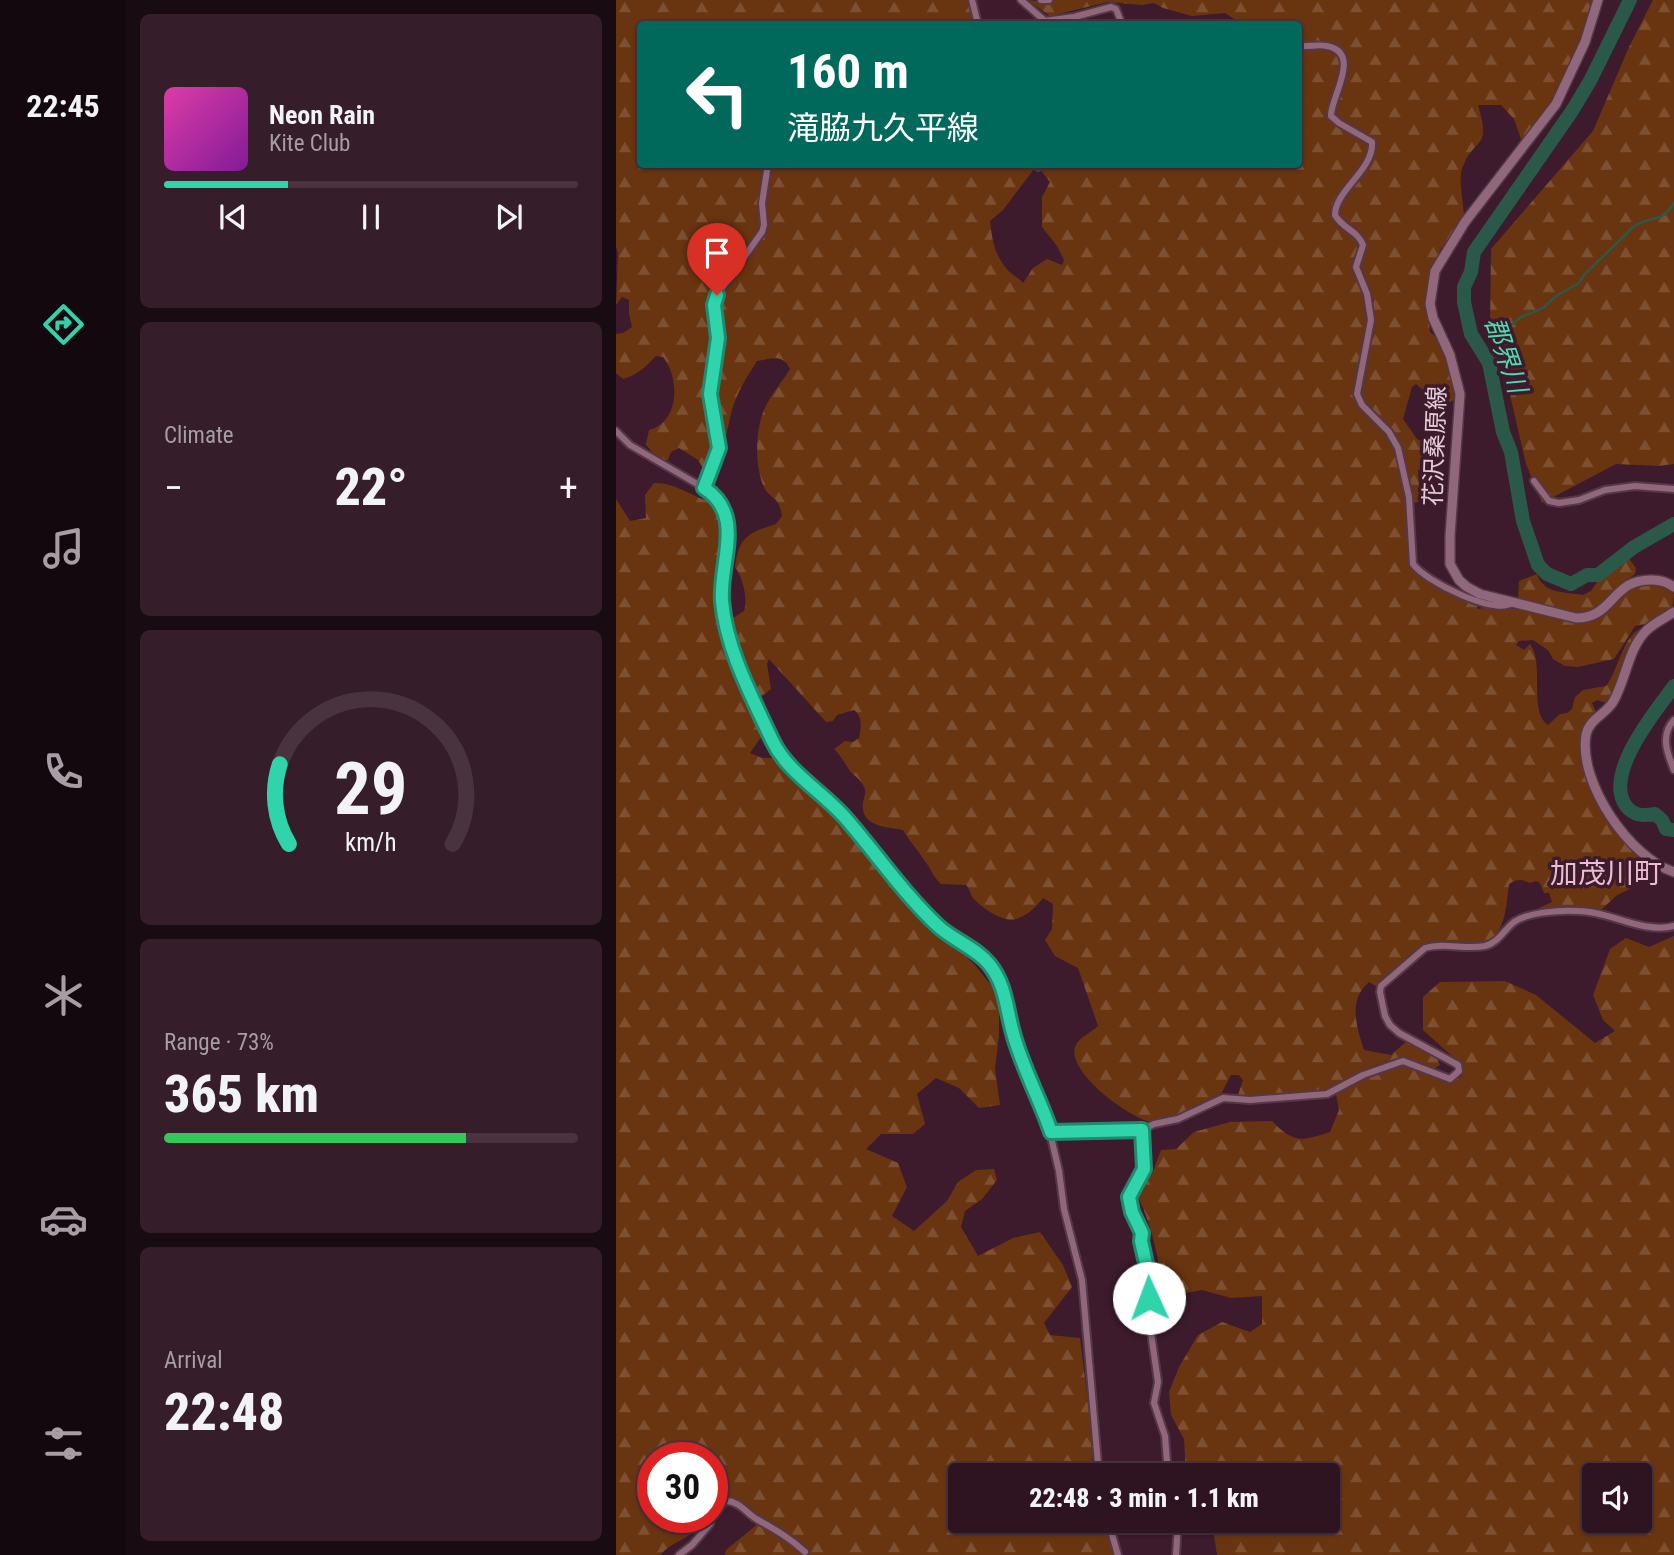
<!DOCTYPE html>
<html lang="en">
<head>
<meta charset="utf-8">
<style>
  :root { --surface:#2e1421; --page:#361d2a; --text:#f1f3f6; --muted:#a79ea5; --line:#49333f; --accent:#30d4aa }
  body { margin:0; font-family:"Roboto Condensed","Noto Sans JP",sans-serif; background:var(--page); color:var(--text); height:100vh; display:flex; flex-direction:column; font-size:26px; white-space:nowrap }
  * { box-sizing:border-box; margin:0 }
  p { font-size:23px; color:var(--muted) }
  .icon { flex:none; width:38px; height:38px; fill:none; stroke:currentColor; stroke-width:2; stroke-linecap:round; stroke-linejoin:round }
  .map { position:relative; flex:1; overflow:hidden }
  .panel { display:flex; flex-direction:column; gap:14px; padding:14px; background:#190b12; width:490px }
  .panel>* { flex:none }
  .banner { position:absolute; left:21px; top:21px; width:665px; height:147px; border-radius:7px; box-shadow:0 2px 5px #0004,0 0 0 2px var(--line); background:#00695c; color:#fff; overflow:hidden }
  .tools { position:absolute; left:966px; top:1463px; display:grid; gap:14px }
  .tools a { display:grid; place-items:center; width:70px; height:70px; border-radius:7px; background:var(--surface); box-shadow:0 2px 5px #0004,0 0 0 2px var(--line); font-size:35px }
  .speed { position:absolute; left:21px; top:1442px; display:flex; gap:14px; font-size:35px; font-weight:700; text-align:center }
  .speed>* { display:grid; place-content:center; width:91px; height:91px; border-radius:50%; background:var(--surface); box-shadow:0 2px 5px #0004,0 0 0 2px var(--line); line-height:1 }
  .speed .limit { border:10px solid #d22; background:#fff; color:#111 }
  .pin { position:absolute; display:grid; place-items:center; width:60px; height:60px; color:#fff; margin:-72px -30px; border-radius:50% 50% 50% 0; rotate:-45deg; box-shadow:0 0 7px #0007 }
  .pin .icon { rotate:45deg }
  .me { position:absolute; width:77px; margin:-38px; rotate:358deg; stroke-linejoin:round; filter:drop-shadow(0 0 5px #0008) }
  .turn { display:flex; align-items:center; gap:24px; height:147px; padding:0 35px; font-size:32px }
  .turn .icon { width:91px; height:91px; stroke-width:2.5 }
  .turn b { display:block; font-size:49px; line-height:60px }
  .big { font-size:52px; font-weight:800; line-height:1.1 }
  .panel .tile { flex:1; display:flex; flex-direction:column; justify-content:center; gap:10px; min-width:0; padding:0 24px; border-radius:10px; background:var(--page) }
  .panel .dial { align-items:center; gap:0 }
  .dial svg { height:182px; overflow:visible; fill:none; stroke:var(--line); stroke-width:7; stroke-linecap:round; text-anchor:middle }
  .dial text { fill:var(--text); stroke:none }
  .song { display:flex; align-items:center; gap:21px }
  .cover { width:84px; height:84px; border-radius:10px; background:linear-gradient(135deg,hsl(320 70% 55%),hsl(290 70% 35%)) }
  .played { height:7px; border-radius:4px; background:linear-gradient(90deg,var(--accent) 30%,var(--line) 30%) }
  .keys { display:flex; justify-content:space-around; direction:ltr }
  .heat { display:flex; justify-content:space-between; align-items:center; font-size:38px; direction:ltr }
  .charge { height:10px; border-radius:5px; background:linear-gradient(90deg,#34c759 73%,var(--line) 0) }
  .trip { position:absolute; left:332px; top:1463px; width:392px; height:70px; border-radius:7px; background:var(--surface); box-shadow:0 2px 5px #0004,0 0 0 2px var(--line); font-weight:800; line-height:70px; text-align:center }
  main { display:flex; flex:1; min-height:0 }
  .dock { display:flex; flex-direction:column; width:126px; justify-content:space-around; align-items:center; background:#12080d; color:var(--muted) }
  .dock .icon { width:49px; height:49px }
  .dock .current { color:var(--accent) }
  .dock b { font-size:32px; color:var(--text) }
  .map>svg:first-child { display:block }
  .forest { fill:url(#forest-firs); fill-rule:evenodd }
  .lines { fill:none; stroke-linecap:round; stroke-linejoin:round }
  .stream { stroke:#2a5849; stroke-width:2.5 }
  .river { stroke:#2a5849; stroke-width:14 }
  .street-casing { stroke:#543847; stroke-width:10 }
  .secondary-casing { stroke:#543847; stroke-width:12 }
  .street { stroke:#91687b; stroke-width:6 }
  .secondary { stroke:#91687b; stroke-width:9 }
  .route-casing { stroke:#1f8a6e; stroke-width:18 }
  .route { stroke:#30d4aa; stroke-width:12 }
  .labels { text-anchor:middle; stroke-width:7; stroke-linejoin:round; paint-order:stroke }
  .street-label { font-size:24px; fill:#e4cdd7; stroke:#3d1b2c }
  .water-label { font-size:26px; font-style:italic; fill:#4bdcb3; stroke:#3d1b2c }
  .quarter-label { font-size:28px; fill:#ecbed3; stroke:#3d1b2c }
</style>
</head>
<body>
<main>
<nav class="dock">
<b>22:45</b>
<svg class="icon current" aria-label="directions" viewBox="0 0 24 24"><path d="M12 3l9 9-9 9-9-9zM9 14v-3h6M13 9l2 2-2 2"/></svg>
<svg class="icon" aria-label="music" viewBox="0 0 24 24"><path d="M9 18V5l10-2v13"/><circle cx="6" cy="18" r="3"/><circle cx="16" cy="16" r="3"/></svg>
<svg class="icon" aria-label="phone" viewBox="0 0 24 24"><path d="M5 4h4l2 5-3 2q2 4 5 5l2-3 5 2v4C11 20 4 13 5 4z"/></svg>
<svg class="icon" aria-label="climate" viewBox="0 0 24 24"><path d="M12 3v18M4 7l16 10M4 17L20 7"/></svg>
<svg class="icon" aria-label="car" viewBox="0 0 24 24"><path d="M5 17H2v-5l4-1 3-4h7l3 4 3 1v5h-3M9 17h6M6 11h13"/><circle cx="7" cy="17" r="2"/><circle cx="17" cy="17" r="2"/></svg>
<svg class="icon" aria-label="filters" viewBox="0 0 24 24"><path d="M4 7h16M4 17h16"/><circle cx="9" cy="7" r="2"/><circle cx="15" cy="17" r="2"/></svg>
</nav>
<section class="panel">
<div class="tile">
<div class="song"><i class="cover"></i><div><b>Neon Rain</b><p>Kite Club</p></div></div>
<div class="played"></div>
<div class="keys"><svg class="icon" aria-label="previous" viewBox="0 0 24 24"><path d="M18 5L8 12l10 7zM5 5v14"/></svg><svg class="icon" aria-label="pause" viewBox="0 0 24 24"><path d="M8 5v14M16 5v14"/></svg><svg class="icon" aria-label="next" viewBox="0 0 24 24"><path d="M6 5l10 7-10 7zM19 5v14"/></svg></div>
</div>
<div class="tile"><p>Climate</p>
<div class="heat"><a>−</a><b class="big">22°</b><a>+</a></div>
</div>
<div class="tile dial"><svg viewBox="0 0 100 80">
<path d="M14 69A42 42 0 1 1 86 69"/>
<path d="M14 69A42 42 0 0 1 10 34" stroke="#30d4aa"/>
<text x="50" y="56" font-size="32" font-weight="700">29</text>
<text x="50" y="72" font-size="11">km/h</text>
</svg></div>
<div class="tile"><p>Range · 73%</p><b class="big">365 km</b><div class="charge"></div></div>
<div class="tile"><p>Arrival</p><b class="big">22:48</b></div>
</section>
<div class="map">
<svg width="1058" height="1555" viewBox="0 0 1058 1555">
  <defs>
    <pattern id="forest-firs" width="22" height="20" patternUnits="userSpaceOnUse" patternTransform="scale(1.75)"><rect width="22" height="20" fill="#693410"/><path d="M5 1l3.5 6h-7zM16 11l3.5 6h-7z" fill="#7e5032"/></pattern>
  </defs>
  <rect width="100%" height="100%" fill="#3d1b2c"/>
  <!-- forest -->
  <path class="forest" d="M0,0H354L361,24H24V164L421,165L387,210L374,221C376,239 378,253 390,268C394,274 402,277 407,283L417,268L431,259L446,265L448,260L441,246L426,227V197L434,182L423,168L425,165L682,164L683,48C691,48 702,46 711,48C738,55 718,95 713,113L756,144L744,170L717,210V214L742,237L745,244L738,264L749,295L754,319L739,392C752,410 772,428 779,449C785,465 790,485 792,502C794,526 788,554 803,574L860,603L862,609C883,604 915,611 937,616C947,618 958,622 969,621C993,618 1001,587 1021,584C1029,582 1040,584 1048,585L1058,594L1056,610L1034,623L1019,626L998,659L962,667L949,666L937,659L932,650L917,640L903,641L900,645L908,650L914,644C929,663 912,712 932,725L944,714L951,713L956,709L959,697L967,690L990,686C1002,672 1007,633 1027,628L998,695L991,703L981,700L976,703L980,712C970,721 969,729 968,741C964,792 998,825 1029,859L1026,874L1016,888L1001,895L985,910L980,912L924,911L923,908L936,902L933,893H928L924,883L920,881L914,883C905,879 901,879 893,884C890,906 890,940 863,944L809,945L765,984L760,986L753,982C732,1000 740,1025 748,1050L775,1055L792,1040L818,1053L824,1065L817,1069C808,1067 800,1060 791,1059C762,1056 727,1086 699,1093C678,1099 645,1095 622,1095L627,1080L623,1075H615L604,1096C582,1103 568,1122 545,1124C522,1126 443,1069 461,1043C465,1037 477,1031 482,1026L462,968L439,956L429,940L436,929L437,904L427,898C421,906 411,916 400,919C387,923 362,906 355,895C354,892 353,888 350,885L325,884C317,877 315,868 308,860C301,849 294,842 287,830C272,827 244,827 247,803C248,796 251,793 248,787C245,779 239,777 234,771C228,762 226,757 218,749L229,741L237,742L243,738C245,728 247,717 238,710L221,715L217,721L210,722L153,659L151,664L155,689L142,699L113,626L114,620L128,611C132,599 127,578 119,567C123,537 132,533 160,524L166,516C163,494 153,500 147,485C139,465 139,431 148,410C154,396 166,382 174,369C167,353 155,359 141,361C131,377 121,392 116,410C110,433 108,453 97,474L88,470L82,460L63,448L55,452L52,460L47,461L39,456L30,444L33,430C64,422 64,378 47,357L40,356C29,367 22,375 7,379L0,373V334L7,333L16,327L13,314V300L6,297L0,305L2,253L0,247Z
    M412,0L430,2L436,0H978L948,82L937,103L906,142L898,119L885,105H862C876,152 858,135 846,169C842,179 848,206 848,218L824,250L816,271L812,311L814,332L827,344L841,392L840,399L830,404L808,391L800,384L796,387L787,419L801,439L820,447L829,461C823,473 813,469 802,470L804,501L799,503L795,497L776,433L748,403L743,390L757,320L754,297L741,267L748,248L720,213L723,204L749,168L757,140L716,115L729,68L721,48L683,44L682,24H626L609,13L576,16L547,8L538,3L526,5L492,2L434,16Z
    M1037,0H1058V464L1042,466L1000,464L926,503L910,464L894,395L874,328L875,249L977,131L1013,47Z
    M38,483C58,482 75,496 95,502L106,525L101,558L99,617L143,718L145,737L134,753L146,758H166L285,895L359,965L383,995V1035L379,1069L384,1105L363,1108L343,1088L320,1078L301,1094L309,1124L297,1134H265L250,1149L282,1163L291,1187L276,1216L298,1231L331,1201L342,1182L360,1170L378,1169L381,1180L366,1199L349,1211L345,1227L362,1256L397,1238L424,1232L447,1265L456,1287L428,1323L434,1335L464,1338L475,1427L477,1475H345V1521H488L497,1555H109L110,1550L144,1522L116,1499L99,1501L96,1507V1458H37V1517H91C84,1535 57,1540 44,1555H0V499L14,521L30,518L29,495Z
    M1011,556L1020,568L1019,574L1005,584L977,613L955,614L902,602L903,581L921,574C927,594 950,592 967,595L975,591L986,575Z
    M1058,936V1555H601L598,1535L585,1521H712V1475H570L568,1439L555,1415L553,1392L563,1367L582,1335L606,1322L634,1332L646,1324V1296L615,1298L586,1290L548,1297C543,1261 537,1227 521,1195L536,1174L545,1150L560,1149L578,1132L614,1122L656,1121C678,1144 686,1141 714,1132L723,1110L720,1094C740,1082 761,1067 785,1066C806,1065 826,1092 846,1076V1065L807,1030V997L824,982L889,981L920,995L979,1043L999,1031L987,1020L977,995L994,949L1010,938L1033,947ZM978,1475H1024V1521H978Z"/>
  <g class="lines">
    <!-- stream -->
    <path class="stream" d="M873,363C897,347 890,351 894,326L905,317L927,308L940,296L963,283L968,275L1017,227C1035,214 1045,225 1058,203"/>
    <!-- river -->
    <path class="river" d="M1014,0L974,81L956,111L858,252L855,272L848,287V302L855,334L873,363L887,432L895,452L907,521L922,565L931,574L955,584L971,575H982L1018,547L1058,524
      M1058,686C1039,712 987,774 1010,806C1018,816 1027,816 1039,814L1046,820L1050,829L1058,830"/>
    <!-- street casing -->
    <g class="street-casing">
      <path id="street" d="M356,0L362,24
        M405,0L429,21L458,17L495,7L500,9L506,24
        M425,0H433
        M682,46C692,47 702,44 711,46C747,53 714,98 715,116L723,123L756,142C758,170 719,190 719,215C726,228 742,231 747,245L740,267L751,294L755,320L741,394L746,405L773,432L782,448L793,497L797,564C809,581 877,615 896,603
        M422,167L423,164
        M0,431L14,445L88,488L103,501L111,520L113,531L106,581L110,627L117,650L137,697L158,744L170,761L233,821L290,895L324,928L370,961L387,987L397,1033L434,1133L443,1171L448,1209L466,1280L483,1475
        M918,481L933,501L943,503L963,500L989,490L1019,486L1058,489
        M88,488L103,448V440L94,394L102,338L98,305L101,295L146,232L148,225L146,203L152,164
        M1058,720C1044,735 1051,753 1058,770
        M526,1130L528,1169L513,1197L516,1212L525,1228V1241L532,1264L535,1286L531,1305L542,1382L538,1403L549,1436L552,1475
        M434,1133L526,1130L538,1124L562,1119L607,1098L634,1100L711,1094L747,1075L787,1061L834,1079L843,1071L842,1065L783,1033L774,1025L769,1016L764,992L765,986L809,948C828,942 849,950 869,946C882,943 888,930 898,922C913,912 944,910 962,911C994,911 1026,934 1058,926
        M96,1513L109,1501C123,1500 131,1514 142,1520C160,1530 174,1538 189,1552
        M492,1521L502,1555
        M63,1555L76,1545L94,1524L95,1517
        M560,1555L562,1521"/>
    </g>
    <!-- secondary casing -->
    <g class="secondary-casing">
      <path id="secondary" d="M982,0L969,42L940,104L849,222L819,271L814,304L817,318L834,355L844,394L834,536V564L843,580L851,587L864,594L960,618C999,618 995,578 1037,580C1045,580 1051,582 1058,587
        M1058,612C1049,618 1038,623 1031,630C1012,648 1010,680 997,702C989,715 973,719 970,735C962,783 1014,858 1058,872"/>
    </g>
    <!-- street -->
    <use href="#street" class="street"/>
    <!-- secondary -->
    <use href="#secondary" class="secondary"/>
  </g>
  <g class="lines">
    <!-- route casing -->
    <g class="route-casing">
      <path id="route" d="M101,295L98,305L102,338L94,394L103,448L88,488C130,515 103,562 106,601C110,649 136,697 156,740C172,774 209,793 232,821C262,856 288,894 322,926C337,940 360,948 373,964C390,985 390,1008 397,1033C406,1067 424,1099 435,1132L526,1130L528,1169L513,1197L516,1212L526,1233L525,1241L535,1286L533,1298"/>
    </g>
    <!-- route -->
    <use href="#route" class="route"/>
  </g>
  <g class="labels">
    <!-- street labels -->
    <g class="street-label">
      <text transform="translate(819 446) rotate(-88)" y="8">花沢桑原線</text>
    </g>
    <!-- water labels -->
    <g class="water-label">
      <text transform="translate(890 355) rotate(71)" y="9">郡界川</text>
    </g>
    <!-- quarter labels -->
    <g class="quarter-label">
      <text x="990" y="883">加茂川町</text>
    </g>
  </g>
</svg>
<div class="tools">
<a><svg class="icon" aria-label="sound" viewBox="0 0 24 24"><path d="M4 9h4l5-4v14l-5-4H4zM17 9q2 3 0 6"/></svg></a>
</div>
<div class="speed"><div class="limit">30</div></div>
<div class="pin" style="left:101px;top:295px;background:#d93025"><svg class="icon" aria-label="arrive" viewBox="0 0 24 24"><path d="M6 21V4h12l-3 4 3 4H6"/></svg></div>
<svg class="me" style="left:533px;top:1298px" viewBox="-20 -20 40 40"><circle r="19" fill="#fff"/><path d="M0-13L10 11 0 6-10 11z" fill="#30d4aa"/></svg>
<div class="trip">22:48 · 3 min · 1.1 km</div>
<div class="banner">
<div class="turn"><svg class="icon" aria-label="left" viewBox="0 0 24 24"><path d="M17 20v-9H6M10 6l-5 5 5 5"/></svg><div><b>160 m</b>滝脇九久平線</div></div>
</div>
</div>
</main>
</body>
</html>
